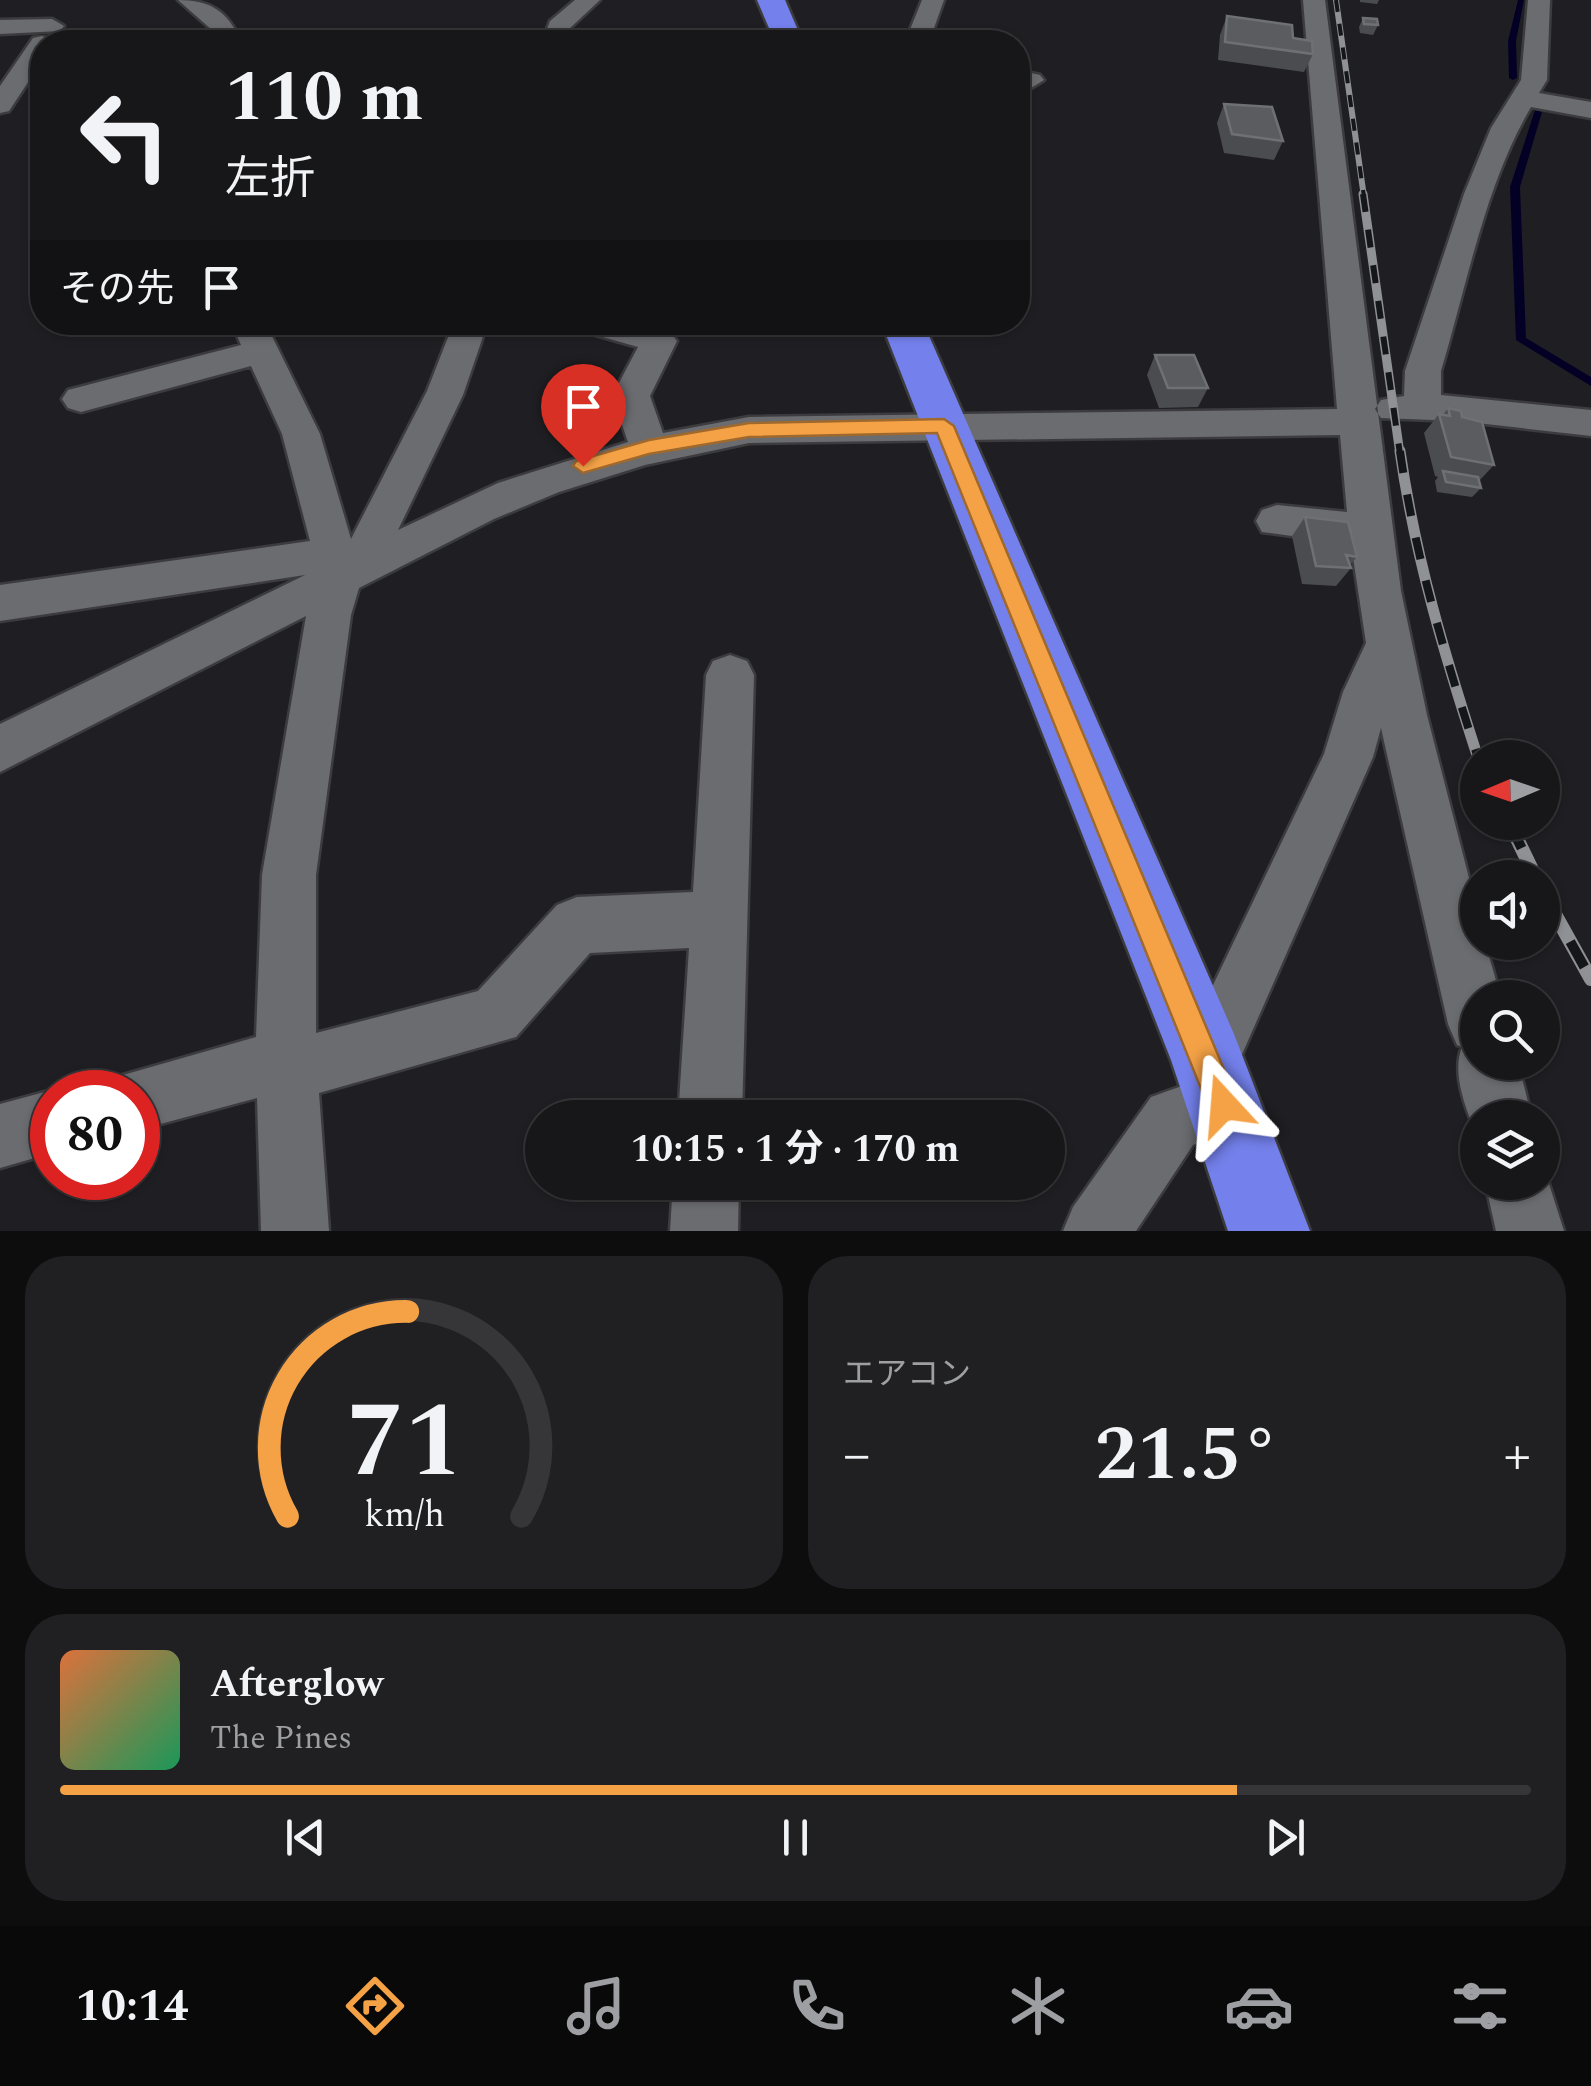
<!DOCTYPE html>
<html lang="ja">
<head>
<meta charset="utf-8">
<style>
  :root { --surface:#17171a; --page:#202023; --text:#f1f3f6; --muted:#9e9fa2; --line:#363639; --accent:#f5a246 }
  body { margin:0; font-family:Spectral,"Noto Sans JP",serif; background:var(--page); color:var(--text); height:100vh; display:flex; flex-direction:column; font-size:38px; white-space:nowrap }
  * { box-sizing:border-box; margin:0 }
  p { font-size:32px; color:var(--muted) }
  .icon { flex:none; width:55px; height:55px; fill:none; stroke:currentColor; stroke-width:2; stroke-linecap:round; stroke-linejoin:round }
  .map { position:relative; height:1231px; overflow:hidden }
  .details { display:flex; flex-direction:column; gap:25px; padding:25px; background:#0d0d0e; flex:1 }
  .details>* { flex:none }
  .banner { position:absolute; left:30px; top:30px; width:1000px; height:305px; border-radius:40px; box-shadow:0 2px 8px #0004,0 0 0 2px var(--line); background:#17171a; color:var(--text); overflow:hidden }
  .needle { width:65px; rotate:268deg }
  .buttons { position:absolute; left:1460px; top:740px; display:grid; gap:20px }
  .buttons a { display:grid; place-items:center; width:100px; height:100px; border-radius:50%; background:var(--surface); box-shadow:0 2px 8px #0004,0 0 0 2px var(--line); font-size:50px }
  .speed { position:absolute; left:30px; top:1070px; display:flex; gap:20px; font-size:50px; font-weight:700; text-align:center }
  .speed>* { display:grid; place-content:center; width:130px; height:130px; border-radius:50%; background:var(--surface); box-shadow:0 2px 8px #0004,0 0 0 2px var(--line); line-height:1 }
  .speed .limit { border:15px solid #d22; background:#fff; color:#111 }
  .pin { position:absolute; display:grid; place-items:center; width:85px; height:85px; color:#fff; margin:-102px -42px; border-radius:50% 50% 50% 0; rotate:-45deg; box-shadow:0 0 10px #0007 }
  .pin .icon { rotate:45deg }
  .me { position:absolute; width:110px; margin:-55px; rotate:341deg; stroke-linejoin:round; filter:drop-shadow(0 0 8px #0008) }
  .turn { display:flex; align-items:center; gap:35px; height:210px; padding:0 30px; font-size:45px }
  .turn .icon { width:130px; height:130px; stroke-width:2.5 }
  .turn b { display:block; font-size:70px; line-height:85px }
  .then { display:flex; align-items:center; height:95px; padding:0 30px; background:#0003; gap:20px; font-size:38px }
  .big { font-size:75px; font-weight:700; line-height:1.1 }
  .details .widget { flex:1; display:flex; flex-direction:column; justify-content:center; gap:15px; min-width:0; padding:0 35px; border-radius:40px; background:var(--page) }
  .details .dial { align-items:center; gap:0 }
  .dial svg { height:260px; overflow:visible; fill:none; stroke:var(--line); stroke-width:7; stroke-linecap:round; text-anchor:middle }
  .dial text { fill:var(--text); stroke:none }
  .song { display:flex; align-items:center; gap:30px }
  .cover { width:120px; height:120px; border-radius:15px; background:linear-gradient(135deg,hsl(20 70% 55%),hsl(150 70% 35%)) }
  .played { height:10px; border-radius:5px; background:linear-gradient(90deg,var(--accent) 80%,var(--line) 80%) }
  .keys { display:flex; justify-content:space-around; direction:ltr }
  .heat { display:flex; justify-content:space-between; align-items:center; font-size:55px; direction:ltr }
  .details .tiles { flex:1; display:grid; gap:25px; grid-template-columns:1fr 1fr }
  .widget:last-child { grid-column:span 2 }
  .trip { position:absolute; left:525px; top:1100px; width:540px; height:100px; border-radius:50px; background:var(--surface); box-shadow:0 2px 8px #0004,0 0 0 2px var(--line); font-weight:700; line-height:100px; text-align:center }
  .menu { display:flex; height:160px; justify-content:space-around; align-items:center; background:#09090a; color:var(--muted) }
  .menu .icon { width:70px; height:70px }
  .menu .current { color:var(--accent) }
  .menu b { font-size:45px; color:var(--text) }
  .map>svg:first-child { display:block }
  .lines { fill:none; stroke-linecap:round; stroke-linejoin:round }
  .stream { fill:#040025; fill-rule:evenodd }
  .minor-casing { stroke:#3c3c3f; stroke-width:5 }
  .highway-casing { stroke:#3c3c3f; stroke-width:5 }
  .minor { fill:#6b6c70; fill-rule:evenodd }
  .highway { fill:#7481ec; fill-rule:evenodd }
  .rail-far3-casing { stroke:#909194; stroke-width:6 }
  .rail-far2-casing { stroke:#909194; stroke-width:9 }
  .rail-far1-casing { stroke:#909194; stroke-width:11 }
  .rail-casing { stroke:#909194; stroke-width:14 }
  .rail-far3 { stroke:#15161a; stroke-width:4; stroke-dasharray:12; stroke-linecap:butt }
  .rail-far2 { stroke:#15161a; stroke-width:6; stroke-dasharray:18; stroke-linecap:butt }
  .rail-far1 { stroke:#15161a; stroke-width:8; stroke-dasharray:22; stroke-linecap:butt }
  .rail { stroke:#15161a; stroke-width:10; stroke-dasharray:29; stroke-linecap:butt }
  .wall { fill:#4b4c50 }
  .building { fill:#5b5c5f; stroke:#6f7073; stroke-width:2.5 }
  .route { fill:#f5a246; stroke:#9f692e; stroke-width:2.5 }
</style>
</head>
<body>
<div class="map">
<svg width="1591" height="1231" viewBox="0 0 1591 1231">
  <rect width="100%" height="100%" fill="#1f1f23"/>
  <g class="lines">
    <!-- stream -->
    <path class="stream" d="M1518,0H1524L1516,41L1517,78L1513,80L1509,78L1508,41Z
      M1535,110L1542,112L1520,187L1526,338L1591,377V386L1516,340L1510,187Z"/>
    <!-- minor casing -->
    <g class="minor-casing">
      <path id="minor" d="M178,0C210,0 228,11 241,42H217L212,30Z
        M575,0H600L569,29L566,42H542L550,21Z
        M922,0H944L929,42H905Z
        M1303,0H1325L1401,591L1427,715L1478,913V942H1485L1501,998H1478V1062H1518L1532,1118H1478V1138C1467,1112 1451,1074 1462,1047L1457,1045L1448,1024L1381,728L1373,757L1232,1077L1246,1083L1255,1105L1246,1127L1193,1145L1136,1231H1063L1073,1207L1151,1097L1190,1083L1177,1060L1324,754L1343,692L1366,643L1351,544L1262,532L1256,521L1262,510L1277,505L1347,512L1340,435L749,443L645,465L559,492L494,519L359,588L351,615L316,875V1033L478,991L557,905L577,897L693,892L706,675L713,661L730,655L747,661L754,675L742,1118H678L689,948L590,953L516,1037L319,1093L329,1231H261L257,1098L138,1130V1092H109L116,1077L256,1037L262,875L306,616L0,772V724L305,575L0,621V585L310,541L282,434L251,366L81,412L68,408L62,399L68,390L241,345L231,322H265L320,434L351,539L427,391L454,322H488L463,395L398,530L498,483L628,442L612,396L638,347L578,330L573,322H632L671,333L677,341L650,396L663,433L749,417L1337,409Z
        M1528,0H1550L1547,80L1539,93L1591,102V118L1531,107C1485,185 1467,284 1441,371V395L1591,410V436L1459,421L1381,418L1375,409L1381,400L1404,396L1405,371L1464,194L1491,128L1521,80Z
        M52,19L64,26L60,31L0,34V20Z
        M42,36L54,42H42V61L9,111L0,113V86L33,38Z
        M1018,70L1040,75L1044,80L1031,88L1018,86Z
        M52,1090L57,1092H52V1153L0,1168V1104Z
        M1542,1162L1564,1231H1496L1485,1182H1542Z
        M673,1182H739L738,1231H670Z"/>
    </g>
    <!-- highway casing -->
    <g class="highway-casing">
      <path id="highway" d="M757,0H785L803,42H775Z
        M881,322H923L1234,1034L1310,1231H1228L1171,1060Z"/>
    </g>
    <!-- minor -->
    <use href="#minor" class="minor"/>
    <!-- highway -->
    <use href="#highway" class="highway"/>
    <!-- rail-far3 casing -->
    <g class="rail-far3-casing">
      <path id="rail-far3" d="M1336,0L1364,197"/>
    </g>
    <!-- rail-far2 casing -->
    <g class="rail-far2-casing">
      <path id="rail-far2" d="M1363,194L1400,454"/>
    </g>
    <!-- rail-far1 casing -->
    <g class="rail-far1-casing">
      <path id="rail-far1" d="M1400,451C1415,557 1445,656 1478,758"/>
    </g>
    <!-- rail casing -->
    <g class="rail-casing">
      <path id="rail" d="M1509,822L1536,878
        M1542,891L1591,979"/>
    </g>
    <!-- rail-far3 -->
    <use href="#rail-far3" class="rail-far3"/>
    <!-- rail-far2 -->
    <use href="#rail-far2" class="rail-far2"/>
    <!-- rail-far1 -->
    <use href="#rail-far1" class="rail-far1"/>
    <!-- rail -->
    <use href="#rail" class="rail"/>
  </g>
  <!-- wall -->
  <path class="wall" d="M1360,0H1379L1377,4L1360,2Z
    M1227,16L1293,38L1313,54L1304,72L1218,60L1220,35Z
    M1363,18L1378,25L1373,35L1360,33L1359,27Z
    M1224,104L1283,141L1274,160L1224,153L1217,123Z
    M1155,355L1208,388L1198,407L1159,408L1147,375Z
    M1448,408L1462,417L1494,465L1479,481L1481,488L1472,497L1437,492L1435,481L1438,477L1435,476L1424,433L1439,414L1443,415Z
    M1305,517L1357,557L1350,565L1351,568L1336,586L1302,584L1292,536Z"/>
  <!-- building -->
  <path class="building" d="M1227,16L1292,25L1293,38L1312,41L1313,54L1225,42Z
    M1363,18L1377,19L1378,25L1364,24Z
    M1224,104L1272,107L1283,141L1232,134Z
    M1155,355H1194L1208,388H1168Z
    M1448,408L1461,411L1462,417L1482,422L1494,465L1451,457L1439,414L1450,416Z
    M1443,471L1478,477L1481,488L1446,482Z
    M1305,517L1348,522L1357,557L1346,555L1351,568L1316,566Z"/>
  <!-- route -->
  <path class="route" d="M944,419L954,426L1239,1105L1235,1116L1224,1121L1212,1116L937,433L749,437L649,454L583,473L573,466L576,461L649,440L749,423Z"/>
</svg>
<div class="buttons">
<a><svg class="needle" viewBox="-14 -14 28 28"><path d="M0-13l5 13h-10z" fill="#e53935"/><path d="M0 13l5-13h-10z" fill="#9e9fa2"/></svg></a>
<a><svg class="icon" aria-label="sound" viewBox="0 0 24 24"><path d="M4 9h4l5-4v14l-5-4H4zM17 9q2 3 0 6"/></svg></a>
<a><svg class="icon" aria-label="search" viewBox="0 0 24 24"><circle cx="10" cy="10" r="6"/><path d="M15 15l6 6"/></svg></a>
<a><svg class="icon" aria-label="layers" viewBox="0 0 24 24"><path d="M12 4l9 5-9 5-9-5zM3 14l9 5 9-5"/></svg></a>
</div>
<div class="speed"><div class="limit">80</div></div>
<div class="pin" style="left:583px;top:466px;background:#d93025"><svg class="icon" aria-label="arrive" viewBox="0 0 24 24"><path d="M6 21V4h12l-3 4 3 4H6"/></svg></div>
<svg class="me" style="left:1224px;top:1105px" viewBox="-20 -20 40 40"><path d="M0-17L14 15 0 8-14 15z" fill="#f5a246" stroke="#fff" stroke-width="4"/></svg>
<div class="trip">10:15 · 1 分 · 170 m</div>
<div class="banner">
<div class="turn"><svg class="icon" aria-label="left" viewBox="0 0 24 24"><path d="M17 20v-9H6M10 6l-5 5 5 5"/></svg><div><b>110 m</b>左折</div></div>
<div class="then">その先<svg class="icon" aria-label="arrive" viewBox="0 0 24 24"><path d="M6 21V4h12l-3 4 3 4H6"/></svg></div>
</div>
</div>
<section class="details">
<div class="tiles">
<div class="widget dial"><svg viewBox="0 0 100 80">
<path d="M14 69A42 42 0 1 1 86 69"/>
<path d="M14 69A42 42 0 0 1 51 6" stroke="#f5a246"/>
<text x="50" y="56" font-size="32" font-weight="700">71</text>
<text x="50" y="72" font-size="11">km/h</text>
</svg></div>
<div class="widget"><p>エアコン</p>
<div class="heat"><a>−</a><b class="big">21.5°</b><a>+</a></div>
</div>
<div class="widget">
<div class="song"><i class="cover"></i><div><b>Afterglow</b><p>The Pines</p></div></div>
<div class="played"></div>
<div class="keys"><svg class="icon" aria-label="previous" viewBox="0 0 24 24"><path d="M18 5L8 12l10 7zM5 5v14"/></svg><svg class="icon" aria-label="pause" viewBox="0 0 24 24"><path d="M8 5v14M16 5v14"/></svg><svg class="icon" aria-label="next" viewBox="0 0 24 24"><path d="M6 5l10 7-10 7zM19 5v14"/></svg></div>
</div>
</div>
</section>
<nav class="menu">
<b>10:14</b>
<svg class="icon current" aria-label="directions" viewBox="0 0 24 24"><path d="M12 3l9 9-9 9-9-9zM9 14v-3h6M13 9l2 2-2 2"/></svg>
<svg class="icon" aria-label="music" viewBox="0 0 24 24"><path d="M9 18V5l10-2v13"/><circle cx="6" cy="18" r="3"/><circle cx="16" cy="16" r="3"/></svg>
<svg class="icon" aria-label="phone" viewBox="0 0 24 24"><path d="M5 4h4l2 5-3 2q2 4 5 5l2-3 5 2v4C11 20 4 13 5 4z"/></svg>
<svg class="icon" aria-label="climate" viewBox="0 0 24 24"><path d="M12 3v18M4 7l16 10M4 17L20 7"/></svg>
<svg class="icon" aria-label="car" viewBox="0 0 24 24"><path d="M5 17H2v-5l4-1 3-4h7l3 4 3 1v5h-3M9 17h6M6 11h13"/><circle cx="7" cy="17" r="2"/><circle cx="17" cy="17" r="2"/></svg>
<svg class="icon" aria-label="filters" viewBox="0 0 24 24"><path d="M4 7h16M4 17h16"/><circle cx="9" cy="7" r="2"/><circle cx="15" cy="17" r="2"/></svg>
</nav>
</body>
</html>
